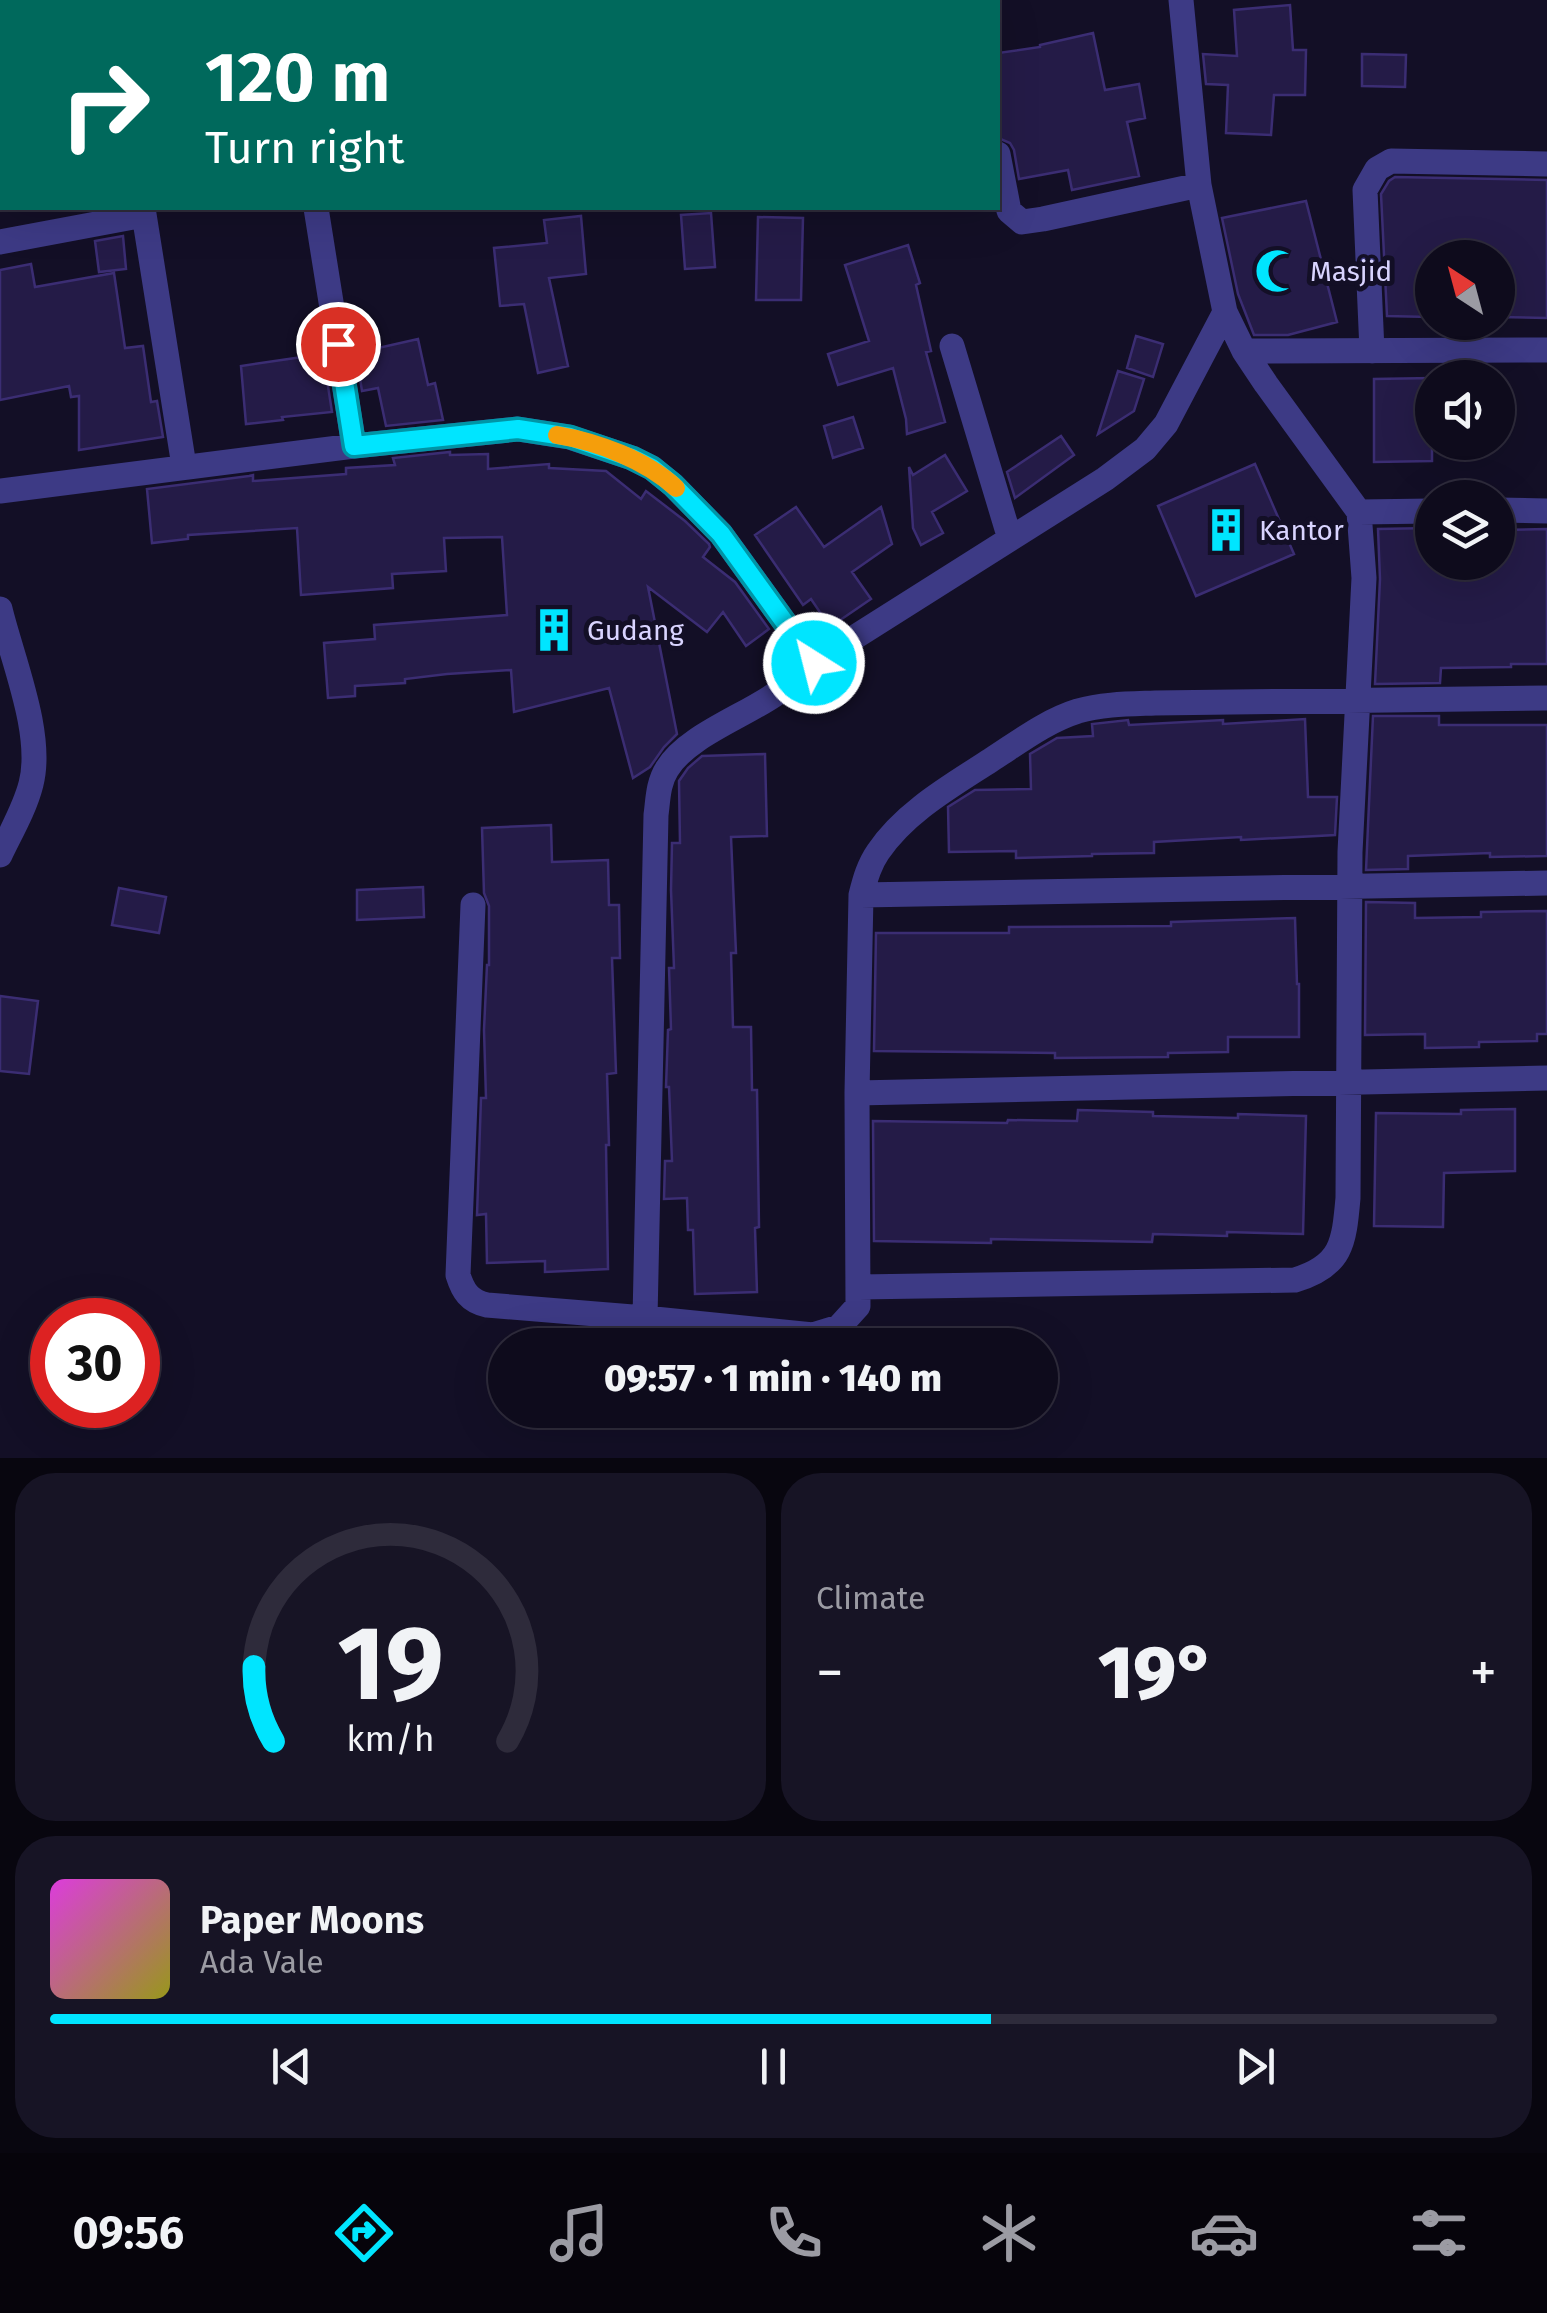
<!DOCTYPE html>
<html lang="en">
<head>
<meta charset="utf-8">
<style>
  :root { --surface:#0e0b1c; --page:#171425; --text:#f1f3f6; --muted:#9b9ba3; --line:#2e2b3b; --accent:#00e5ff }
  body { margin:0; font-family:"Fira Sans",sans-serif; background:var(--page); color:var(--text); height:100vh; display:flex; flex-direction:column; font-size:38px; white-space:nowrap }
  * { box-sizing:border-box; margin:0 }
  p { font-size:32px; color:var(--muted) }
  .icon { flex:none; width:55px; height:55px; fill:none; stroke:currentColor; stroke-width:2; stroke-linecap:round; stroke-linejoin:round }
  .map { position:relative; height:1458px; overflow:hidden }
  .details { display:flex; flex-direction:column; gap:15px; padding:15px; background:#08060f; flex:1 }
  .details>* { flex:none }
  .guide { position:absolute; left:0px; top:0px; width:1000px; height:210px; box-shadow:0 10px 40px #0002,0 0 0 2px var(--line); background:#00695c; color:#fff; overflow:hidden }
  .needle { width:65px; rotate:324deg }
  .tools { position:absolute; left:1415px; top:240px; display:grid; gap:20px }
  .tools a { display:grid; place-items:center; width:100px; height:100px; border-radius:50%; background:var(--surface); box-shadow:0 10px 40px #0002,0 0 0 2px var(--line); font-size:50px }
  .speed { position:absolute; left:30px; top:1298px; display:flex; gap:20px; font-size:50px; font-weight:700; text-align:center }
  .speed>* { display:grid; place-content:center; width:130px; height:130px; border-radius:50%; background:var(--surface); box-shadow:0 10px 40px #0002,0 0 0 2px var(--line); line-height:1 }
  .speed .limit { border:15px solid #d22; background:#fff; color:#111 }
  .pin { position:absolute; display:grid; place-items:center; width:85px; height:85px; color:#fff; margin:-42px; border:5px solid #fff; border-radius:50%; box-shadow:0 2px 10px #0007 }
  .me { position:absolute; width:110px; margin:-55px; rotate:324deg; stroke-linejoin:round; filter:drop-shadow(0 0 8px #0008) }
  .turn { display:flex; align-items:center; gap:35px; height:210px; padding:0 40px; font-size:45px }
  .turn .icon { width:130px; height:130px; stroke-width:2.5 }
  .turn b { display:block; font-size:70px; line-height:85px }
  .big { font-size:75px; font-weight:800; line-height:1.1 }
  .details .widget { flex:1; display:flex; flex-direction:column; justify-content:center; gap:15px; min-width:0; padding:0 35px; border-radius:40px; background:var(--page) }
  .details .dial { align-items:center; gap:0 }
  .dial svg { height:260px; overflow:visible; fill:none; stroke:var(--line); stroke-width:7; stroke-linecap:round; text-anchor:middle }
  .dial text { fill:var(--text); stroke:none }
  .song { display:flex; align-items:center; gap:30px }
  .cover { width:120px; height:120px; border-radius:15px; background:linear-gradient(135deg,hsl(300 70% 55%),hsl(60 70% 35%)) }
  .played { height:10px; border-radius:5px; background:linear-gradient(90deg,var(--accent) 65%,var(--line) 65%) }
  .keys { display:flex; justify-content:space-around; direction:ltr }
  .heat { display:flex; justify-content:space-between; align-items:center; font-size:55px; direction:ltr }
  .details .tiles { flex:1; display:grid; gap:15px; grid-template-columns:1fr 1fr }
  .widget:last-child { grid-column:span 2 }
  .trip { position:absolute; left:488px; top:1328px; width:570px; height:100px; border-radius:50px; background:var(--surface); box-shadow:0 10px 40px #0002,0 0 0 2px var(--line); font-weight:800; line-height:100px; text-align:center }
  .tabs { display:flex; height:160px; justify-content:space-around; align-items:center; background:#06040b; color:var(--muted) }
  .tabs .icon { width:70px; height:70px }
  .tabs .selected { color:var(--accent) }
  .tabs b { font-size:45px; color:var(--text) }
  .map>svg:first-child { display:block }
  .building { fill:#241b47; stroke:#3b2d73; stroke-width:2.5 }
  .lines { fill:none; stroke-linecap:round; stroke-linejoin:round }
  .street { stroke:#3d3a85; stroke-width:25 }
  .route-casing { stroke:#0095a6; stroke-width:25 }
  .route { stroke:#00e5ff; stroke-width:18 }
  .slow { stroke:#f59e0b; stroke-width:18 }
  .labels { text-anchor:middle; stroke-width:10; stroke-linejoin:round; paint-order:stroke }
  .poi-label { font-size:28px; fill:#d9d4ff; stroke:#130f26; text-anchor:start }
</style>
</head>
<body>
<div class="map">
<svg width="1547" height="1458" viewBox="0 0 1547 1458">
  <rect width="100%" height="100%" fill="#130f26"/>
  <!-- building -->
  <path class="building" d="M1290,5L1293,50H1306L1305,95H1274L1271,135L1226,133L1228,85L1206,84L1203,54L1237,56L1234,10Z
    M1093,33L1105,90L1139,84L1145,118L1127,122L1139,176L1072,190L1068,170L1019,179L1014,150L1010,143L998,138V53L1040,47V45Z
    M1362,54L1406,55L1405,87L1362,86Z
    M1395,177L1547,180V318L1498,317V258H1432L1430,317L1387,316L1381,194L1389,181Z
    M1306,201L1337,322L1288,335H1254L1238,294L1222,218Z
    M711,213L715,267L685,269L681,215Z
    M581,216L586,274L549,278L568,366L538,373L524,304L500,306L494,248L547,243L544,220Z
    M758,217L803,218L801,300H756Z
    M123,236L126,269L99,272L95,241Z
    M908,245L920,283L916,285L931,351L926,352L945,422L907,434L906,419L893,368L838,385L828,354L869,341L845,265Z
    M31,264L35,287L114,273L125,348L143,346L151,402L157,401L163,437L79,450V396L71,397L69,386L0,400V270Z
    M1136,336L1163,344L1153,377L1127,368Z
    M418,339L428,385L435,383L443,420L386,426L378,388L362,391L356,353Z
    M323,354L332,412L282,417L283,420L246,424L241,366Z
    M1118,371L1144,379L1134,411L1098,434Z
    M1432,378V461L1374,462V379Z
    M853,417L863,448L833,458L824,426Z
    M1061,436L1074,455L1015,498L1007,472Z
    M450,452V455L488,454V469L549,464V468L606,471L641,499L646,491L685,521L709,544L710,547L703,557L735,582L769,629L746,646L723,612L707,632L648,587L677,734L664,747L650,767L633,778L609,688L514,712L511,670L447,674L405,679V683L355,686V696L328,698L324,643L375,639L374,625L507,615L502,537L444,538L446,571L392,574L393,588L301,595L297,528L188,535V539L152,543L147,489L249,476L253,475V481L346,474V468L395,465L393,458Z
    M945,455L967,491L932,512L943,533L921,545L913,528L909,467L913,475Z
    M1255,464L1294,554L1196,596L1158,506Z
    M796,507L824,547L881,507L892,544L852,572L871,599L830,627L811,599L803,605L755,535Z
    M1431,528V562H1498V530L1547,529V664H1511V667L1441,668L1440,683L1375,684L1380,579L1378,529Z
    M1373,716H1439V725H1547V856L1490,857V853L1408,856V869L1366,870Z
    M1305,719L1308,797H1337L1335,835L1241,840V837L1154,842V853L1092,854V856L1016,858V851L949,852L948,807L975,790L1031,789L1030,754L1057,738L1093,736L1092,724L1128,720L1129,725L1223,720V724Z
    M765,754L767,836L731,837L736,953H731L733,1027H751L752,1090H757L759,1227L755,1228L757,1292L695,1294L693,1230H688L687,1198L664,1199L665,1161H672L669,1087H666L668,1030L671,1029L669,968H674L671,890L672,843H680L679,781L688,768L702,756Z
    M551,825L552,862L608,860L609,905H619L620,958H612L616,1073L607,1074L609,1145H606L608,1269L545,1272V1261L487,1263L486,1214L477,1215L481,1098H486L484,1030L487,965H489V906L484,893L482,828Z
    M423,887L424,917L357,920V890Z
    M119,888L166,897L159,933L112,925Z
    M1366,902L1415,903V918L1481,917V912L1547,911V1034H1537V1041L1479,1042V1047L1425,1048V1034L1365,1035Z
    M1295,918L1297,984H1299V1037H1228V1052L1168,1053V1057L1055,1058V1053L874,1051L876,933H1009V927L1171,926V922Z
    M0,996L38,1001L29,1074L0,1071Z
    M1515,1109V1171L1444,1173L1443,1227L1374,1226L1376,1113L1461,1114V1110Z
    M1078,1110L1153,1112V1116L1238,1118V1114L1306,1116L1303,1234L1227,1232V1236L1153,1234L1152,1242L991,1239V1243L874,1241L873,1121L1007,1123L1008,1120L1077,1121Z"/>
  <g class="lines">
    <!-- street -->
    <path class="street" d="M109,0L110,2
      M649,2V0
      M998,154L1009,211L1022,222L1043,219L1199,185
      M143,208L184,466
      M316,208L354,446
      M0,242L144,215
      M952,346L1010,539
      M1244,351L1547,350
      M1372,351L1365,190L1377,169L1391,161L1547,164
      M0,491L354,446L518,429L569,437L632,458L652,468L673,485L721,534L814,663
      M1498,510L1547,511
      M1359,512L1432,511
      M0,609C12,659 44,734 31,784C25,808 11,832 0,855
      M861,895C865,879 869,865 878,852C905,812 951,786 991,760C1019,742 1046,721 1078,711C1103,704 1129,704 1155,703L1547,698
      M473,905L458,1275C463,1291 469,1301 487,1305L645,1318L813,1335L839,1327L858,1306L857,1093L861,895L1547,883
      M857,1093L1547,1078
      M859,1287L1295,1280C1342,1266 1344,1243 1348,1198L1350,852L1364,578L1359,512L1266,384L1244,351L1225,312L1199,185L1181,0
      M645,1318L656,815C658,800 658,783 667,769C687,736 745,716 777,693C789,684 801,673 814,663L1105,479L1145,449L1166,424L1225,312"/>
  </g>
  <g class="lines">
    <!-- route casing -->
    <g class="route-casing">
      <path id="route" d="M338,344L354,446L518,429L570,437L632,458L652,468L673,485L721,534L814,663"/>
    </g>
    <!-- route -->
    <use href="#route" class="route"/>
    <!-- slow -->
    <path class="slow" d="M557,435C598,442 646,460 676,488"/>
  </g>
  <!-- icons -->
  <defs>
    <g id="mosque-bare" transform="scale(3.45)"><path d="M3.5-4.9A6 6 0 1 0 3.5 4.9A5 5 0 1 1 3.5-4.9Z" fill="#00e5ff" stroke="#130f26" stroke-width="2.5" paint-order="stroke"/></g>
    <g id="building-bare" transform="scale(3.45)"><path d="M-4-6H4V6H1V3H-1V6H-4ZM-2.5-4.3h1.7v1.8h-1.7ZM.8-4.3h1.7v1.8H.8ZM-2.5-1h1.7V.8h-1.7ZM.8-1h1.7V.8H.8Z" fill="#00e5ff" stroke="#130f26" stroke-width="2.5" paint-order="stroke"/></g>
  </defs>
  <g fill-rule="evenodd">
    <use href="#mosque-bare" x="1277" y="271"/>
    <use href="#building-bare" x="1226" y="530"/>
    <use href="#building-bare" x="554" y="630"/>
  </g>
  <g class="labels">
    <!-- poi labels -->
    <g class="poi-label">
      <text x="1310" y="281">Masjid</text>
      <text x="1259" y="540">Kantor</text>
      <text x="587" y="640">Gudang</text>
    </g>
  </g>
</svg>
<div class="tools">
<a><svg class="needle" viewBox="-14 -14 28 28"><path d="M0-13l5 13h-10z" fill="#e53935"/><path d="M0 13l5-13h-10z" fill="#9b9ba3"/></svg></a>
<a><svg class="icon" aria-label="sound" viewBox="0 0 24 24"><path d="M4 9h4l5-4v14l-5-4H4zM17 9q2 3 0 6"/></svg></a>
<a><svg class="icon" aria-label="layers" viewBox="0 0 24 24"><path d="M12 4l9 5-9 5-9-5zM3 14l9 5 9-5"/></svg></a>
</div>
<div class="speed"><div class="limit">30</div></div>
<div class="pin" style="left:338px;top:344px;background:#d93025"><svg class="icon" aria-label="arrive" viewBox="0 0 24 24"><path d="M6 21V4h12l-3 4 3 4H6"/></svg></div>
<svg class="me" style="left:814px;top:663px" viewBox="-20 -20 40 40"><circle r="17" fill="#00e5ff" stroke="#fff" stroke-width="3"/><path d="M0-11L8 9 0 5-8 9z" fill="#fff"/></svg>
<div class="trip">09:57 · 1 min · 140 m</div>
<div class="guide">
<div class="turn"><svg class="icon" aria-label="right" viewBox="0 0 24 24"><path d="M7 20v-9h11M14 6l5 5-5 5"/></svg><div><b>120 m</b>Turn right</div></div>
</div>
</div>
<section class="details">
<div class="tiles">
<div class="widget dial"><svg viewBox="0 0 100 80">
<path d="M14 69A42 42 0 1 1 86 69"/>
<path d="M14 69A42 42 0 0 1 8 46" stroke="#00e5ff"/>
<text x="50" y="56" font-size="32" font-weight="700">19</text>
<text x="50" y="72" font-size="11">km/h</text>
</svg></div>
<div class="widget"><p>Climate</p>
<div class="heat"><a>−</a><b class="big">19°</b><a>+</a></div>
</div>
<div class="widget">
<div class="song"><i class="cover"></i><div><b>Paper Moons</b><p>Ada Vale</p></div></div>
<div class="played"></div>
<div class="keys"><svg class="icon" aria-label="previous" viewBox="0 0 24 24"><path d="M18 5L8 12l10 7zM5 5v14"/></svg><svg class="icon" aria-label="pause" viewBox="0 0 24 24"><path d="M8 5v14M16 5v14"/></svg><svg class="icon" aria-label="next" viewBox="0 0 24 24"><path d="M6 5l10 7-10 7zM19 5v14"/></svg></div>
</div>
</div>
</section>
<nav class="tabs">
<b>09:56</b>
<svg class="icon selected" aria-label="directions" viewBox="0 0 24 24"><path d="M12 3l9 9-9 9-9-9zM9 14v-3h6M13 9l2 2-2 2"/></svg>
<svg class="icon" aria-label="music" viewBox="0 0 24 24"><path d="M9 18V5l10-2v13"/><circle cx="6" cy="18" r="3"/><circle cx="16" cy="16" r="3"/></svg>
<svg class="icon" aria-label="phone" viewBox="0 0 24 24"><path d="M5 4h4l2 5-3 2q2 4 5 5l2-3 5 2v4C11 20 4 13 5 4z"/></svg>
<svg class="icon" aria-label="climate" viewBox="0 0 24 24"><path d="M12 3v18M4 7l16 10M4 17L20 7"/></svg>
<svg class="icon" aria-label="car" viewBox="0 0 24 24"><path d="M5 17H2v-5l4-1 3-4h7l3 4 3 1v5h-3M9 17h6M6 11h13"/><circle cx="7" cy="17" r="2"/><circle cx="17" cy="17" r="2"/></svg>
<svg class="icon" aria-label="filters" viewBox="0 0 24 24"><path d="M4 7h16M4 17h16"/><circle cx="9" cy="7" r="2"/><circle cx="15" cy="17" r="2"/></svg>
</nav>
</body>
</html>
